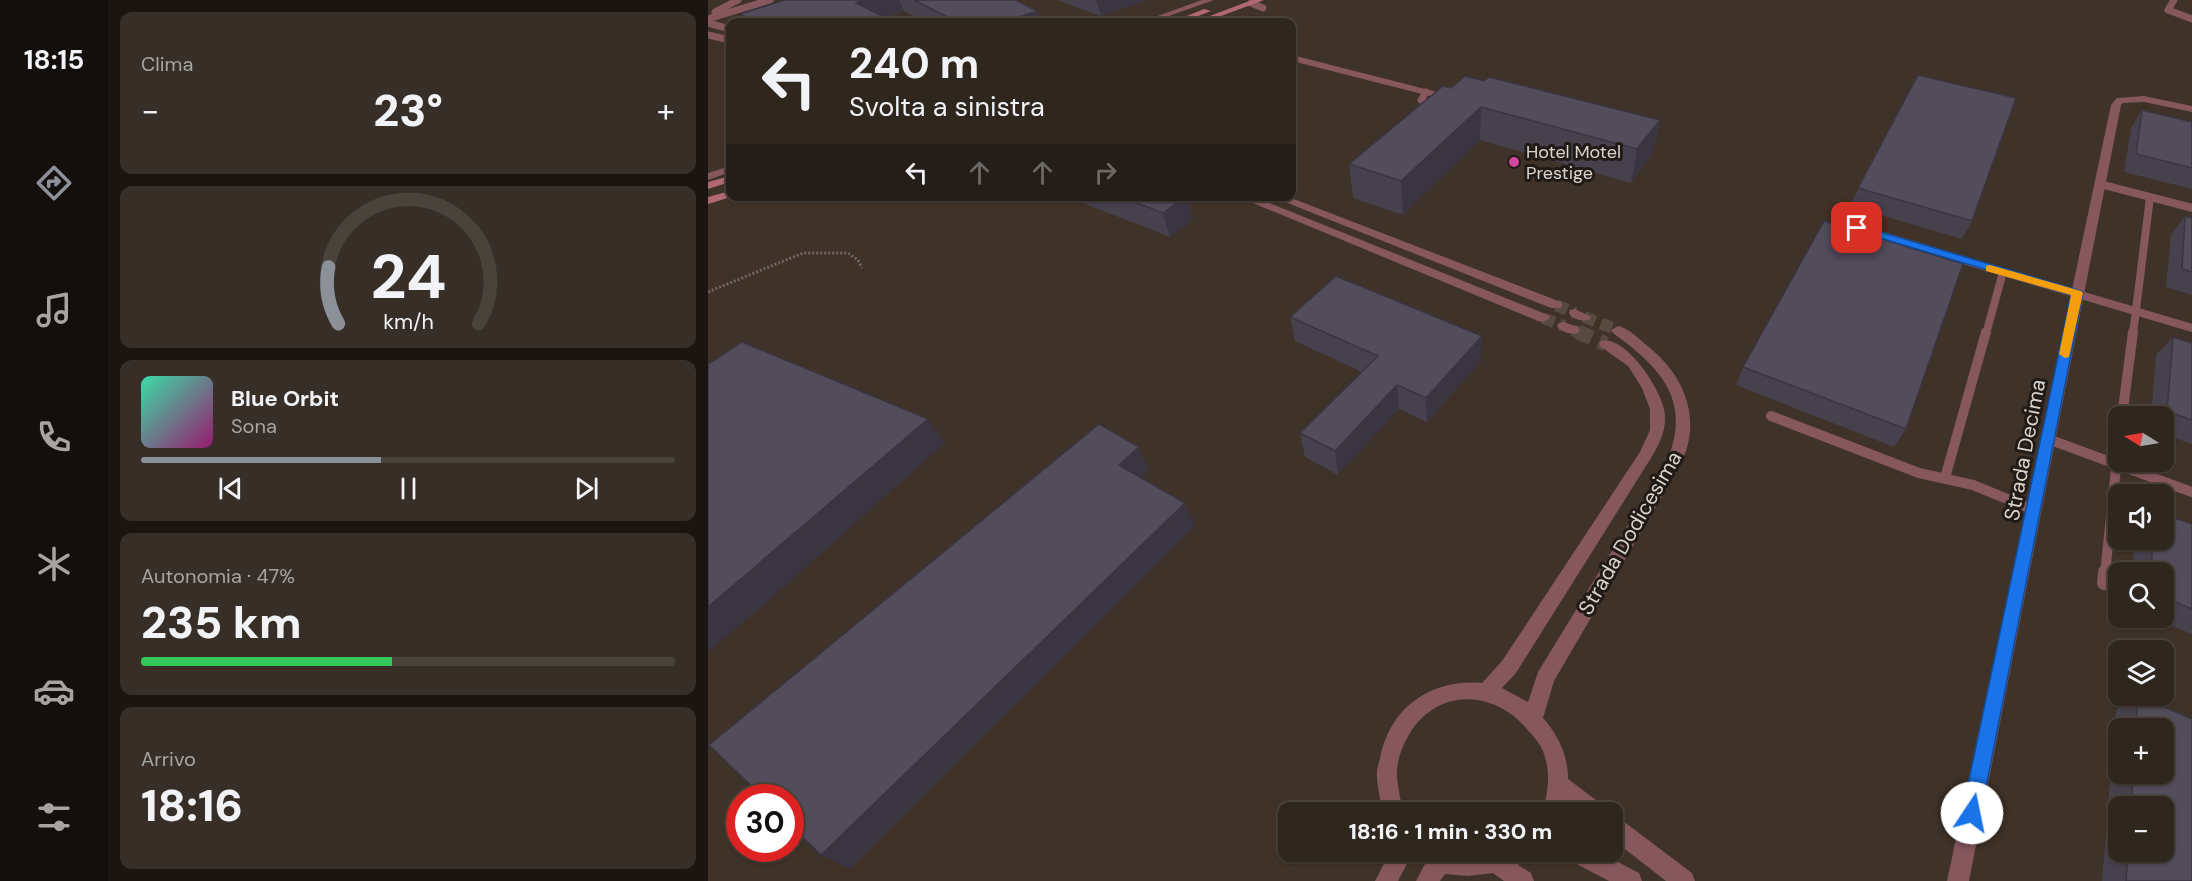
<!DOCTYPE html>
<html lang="it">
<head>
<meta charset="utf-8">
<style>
  :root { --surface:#2f261e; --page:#372e27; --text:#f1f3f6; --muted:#a7a5a4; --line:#4a433c; --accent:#8c9099 }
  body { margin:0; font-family:"DM Sans",sans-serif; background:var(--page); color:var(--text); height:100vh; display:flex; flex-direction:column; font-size:22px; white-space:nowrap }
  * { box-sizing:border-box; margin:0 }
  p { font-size:20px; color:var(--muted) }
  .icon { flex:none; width:33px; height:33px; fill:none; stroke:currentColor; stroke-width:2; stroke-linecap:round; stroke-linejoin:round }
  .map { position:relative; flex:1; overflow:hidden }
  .side { display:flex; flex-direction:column; gap:12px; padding:12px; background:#1a1510; width:600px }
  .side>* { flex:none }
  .banner { position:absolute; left:18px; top:18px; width:570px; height:183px; border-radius:12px; box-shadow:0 2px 4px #0004,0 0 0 2px var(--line); background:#2f261e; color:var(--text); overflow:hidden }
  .needle { width:39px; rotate:281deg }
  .fabs { position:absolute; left:1400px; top:406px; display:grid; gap:12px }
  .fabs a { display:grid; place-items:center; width:66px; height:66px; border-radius:12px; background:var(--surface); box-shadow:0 2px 4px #0004,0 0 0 2px var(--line); font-size:30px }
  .speed { position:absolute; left:18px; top:784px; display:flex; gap:12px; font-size:30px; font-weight:700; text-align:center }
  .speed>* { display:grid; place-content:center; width:78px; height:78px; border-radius:50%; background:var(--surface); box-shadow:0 2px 4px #0004,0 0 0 2px var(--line); line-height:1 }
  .speed .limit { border:9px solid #d22; background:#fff; color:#111 }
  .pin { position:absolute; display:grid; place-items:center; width:51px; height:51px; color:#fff; margin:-26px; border-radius:12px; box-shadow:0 3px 9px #0006 }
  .me { position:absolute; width:66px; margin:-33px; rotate:11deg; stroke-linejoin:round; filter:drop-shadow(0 0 4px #0008) }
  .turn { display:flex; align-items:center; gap:21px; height:126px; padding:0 24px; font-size:27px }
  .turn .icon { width:78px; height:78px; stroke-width:2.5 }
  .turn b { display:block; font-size:42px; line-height:51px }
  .lanes { display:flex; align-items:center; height:57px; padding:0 24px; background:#0003; justify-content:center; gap:30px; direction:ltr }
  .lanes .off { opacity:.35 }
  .big { font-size:45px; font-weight:800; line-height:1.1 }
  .side .card { flex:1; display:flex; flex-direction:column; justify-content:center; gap:9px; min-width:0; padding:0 21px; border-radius:12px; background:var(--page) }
  .side .dial { align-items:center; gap:0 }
  .dial svg { height:156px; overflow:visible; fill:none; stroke:var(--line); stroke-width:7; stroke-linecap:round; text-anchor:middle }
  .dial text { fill:var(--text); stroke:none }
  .song { display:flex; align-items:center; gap:18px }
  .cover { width:72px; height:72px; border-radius:9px; background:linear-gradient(135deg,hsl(160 70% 55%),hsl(320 70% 35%)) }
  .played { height:6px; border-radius:3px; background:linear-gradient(90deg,var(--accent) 45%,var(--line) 45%) }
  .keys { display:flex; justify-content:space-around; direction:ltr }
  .heat { display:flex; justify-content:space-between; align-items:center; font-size:33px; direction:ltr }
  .charge { height:9px; border-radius:4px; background:linear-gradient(90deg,#34c759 47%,var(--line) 0) }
  .trip { position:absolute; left:570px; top:802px; width:345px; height:60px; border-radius:12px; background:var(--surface); box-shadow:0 2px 4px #0004,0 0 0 2px var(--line); font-weight:800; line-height:60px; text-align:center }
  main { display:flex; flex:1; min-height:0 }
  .menu { display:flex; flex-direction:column; width:108px; justify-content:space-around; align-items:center; background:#130f0c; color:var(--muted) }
  .menu .icon { width:42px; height:42px }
  .menu .active { color:var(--accent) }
  .menu b { font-size:27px; color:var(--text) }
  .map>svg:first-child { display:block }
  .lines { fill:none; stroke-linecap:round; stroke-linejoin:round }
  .street-tunnel-far1 { stroke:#574a41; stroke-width:12; stroke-dasharray:12 6; stroke-linecap:butt }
  .street-tunnel { stroke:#574a41; stroke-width:15; stroke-dasharray:15 8; stroke-linecap:butt }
  .path-far1 { stroke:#72665e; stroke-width:2; stroke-dasharray:1.5 1.5; stroke-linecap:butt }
  .path { stroke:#72665e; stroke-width:3; stroke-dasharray:2 2; stroke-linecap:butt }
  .lane-far3 { stroke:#86575d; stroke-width:7 }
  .lane-far2 { stroke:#86575d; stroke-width:8 }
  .lane-far1 { stroke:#86575d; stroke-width:10 }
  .lane { stroke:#86575d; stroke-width:14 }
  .street { fill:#86575d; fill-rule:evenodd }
  .secondary { fill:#b26872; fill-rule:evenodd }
  .wall { fill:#47414e; fill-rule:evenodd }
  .shaded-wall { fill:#3a3540 }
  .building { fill:#534c5b; stroke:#3a3540; stroke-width:1.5 }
  .route { fill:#1a73e8; stroke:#114b97; stroke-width:1.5 }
  .slow { fill:#f59e0b }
  .hotel-dot { fill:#d1479c; stroke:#211b17; stroke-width:2 }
  .labels { text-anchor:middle; stroke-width:6; stroke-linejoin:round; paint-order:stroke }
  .far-poi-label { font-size:18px; fill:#dcd3cd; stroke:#211b17; text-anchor:start }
  .street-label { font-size:21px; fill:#dcd3cd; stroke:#211b17 }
</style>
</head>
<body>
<main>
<nav class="menu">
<b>18:15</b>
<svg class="icon active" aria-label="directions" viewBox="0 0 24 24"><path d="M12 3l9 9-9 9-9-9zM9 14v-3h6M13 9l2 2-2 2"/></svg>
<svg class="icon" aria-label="music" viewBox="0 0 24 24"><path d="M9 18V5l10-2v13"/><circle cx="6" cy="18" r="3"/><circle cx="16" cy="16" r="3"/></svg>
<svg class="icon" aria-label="phone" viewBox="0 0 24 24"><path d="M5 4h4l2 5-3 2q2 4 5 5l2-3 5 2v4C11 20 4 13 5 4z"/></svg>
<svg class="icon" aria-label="climate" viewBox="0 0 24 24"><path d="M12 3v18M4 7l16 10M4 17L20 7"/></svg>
<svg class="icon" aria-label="car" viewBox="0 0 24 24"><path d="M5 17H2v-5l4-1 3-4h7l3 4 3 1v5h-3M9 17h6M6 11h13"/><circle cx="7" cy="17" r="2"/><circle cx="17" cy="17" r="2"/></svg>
<svg class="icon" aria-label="filters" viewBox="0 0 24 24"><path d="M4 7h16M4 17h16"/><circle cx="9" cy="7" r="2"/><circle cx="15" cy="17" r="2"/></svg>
</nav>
<section class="side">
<div class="card"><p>Clima</p>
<div class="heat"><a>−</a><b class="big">23°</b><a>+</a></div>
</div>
<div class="card dial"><svg viewBox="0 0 100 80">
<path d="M14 69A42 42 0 1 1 86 69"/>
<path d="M14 69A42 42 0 0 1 9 40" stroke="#8c9099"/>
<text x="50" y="56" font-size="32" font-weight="700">24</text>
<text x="50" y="72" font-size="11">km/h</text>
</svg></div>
<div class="card">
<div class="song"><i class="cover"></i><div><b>Blue Orbit</b><p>Sona</p></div></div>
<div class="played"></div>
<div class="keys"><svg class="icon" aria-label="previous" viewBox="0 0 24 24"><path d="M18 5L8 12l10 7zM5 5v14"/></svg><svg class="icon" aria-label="pause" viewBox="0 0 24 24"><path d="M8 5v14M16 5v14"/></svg><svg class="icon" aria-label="next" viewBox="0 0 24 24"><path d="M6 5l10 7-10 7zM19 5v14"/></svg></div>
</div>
<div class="card"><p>Autonomia · 47%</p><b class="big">235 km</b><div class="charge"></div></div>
<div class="card"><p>Arrivo</p><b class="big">18:16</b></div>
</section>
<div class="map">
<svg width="1484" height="881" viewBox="0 0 1484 881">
  <rect width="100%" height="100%" fill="#3f3228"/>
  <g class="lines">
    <!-- street-tunnel-far1 -->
    <path class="street-tunnel-far1" d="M848,305L867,313
      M876,317L910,330
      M835,318L856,326
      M865,330L874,334"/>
    <!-- street-tunnel -->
    <path class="street-tunnel" d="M870,332L898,344"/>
    <!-- path-far1 -->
    <path class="path-far1" d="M416,22L427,19"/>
    <!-- path -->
    <path class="path" d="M0,292L95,253H140L150,260L154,268"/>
    <!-- lane-far3 -->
    <path class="lane-far3" d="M1466,0L1460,10L1484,19
      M543,3L555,8
      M7,12L30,0
      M0,19L62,0
      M0,23L22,29
      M0,35L22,40
      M718,92L713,100L727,107"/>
    <!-- lane-far2 -->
    <path class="lane-far2" d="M1392,184L1484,208
      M1149,228L1295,272L1278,334
      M1295,272L1484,328
      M1425,334L1442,197"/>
    <!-- lane-far1 -->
    <path class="lane-far1" d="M1063,416L1211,473L1265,485L1326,510
      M1414,417L1425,332
      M1340,439L1484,492
      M1237,478L1278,332
      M1397,574L1410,449"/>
    <!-- lane -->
    <path class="lane" d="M1396,583L1397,572"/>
    <!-- street -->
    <path class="street" d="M494,0H506L444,22H433Z
      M584,55L733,93L735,95L730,98L584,61Z
      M1436,96L1484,106V112L1436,102L1415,103L1413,105L1261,881H1239L1403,105L1409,98Z
      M22,166V172L0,180V173Z
      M528,196H544L840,315L842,318L835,322L830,321Z
      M562,196H578L853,302L854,305L853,308H843Z
      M867,309L883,317L881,320C874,322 864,319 861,313L862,310Z
      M856,322L870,327L872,330L870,333C863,335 853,332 849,326L851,323Z
      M910,326C920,328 929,337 937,344C977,374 996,421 971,467L846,681L835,718C850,735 860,755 860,779L896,806L899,813H872L858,802L854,813H834C840,794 843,774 836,754C833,744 825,736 818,728C785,690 730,688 702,733C694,746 688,762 689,777C690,789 693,801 695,813H675C673,801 669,788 669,776C668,770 671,763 672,758C682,707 723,679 774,683L794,661L932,452L942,430V409L934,388L920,366L893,347L891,344L893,341C917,334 952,388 956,409C960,427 952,443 943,458L808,673L794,688L820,702L830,672L959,461C984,400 953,368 905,333L903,330Z
      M904,815L911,818L984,873L987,881H958L904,839Z
      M682,852H705L690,881H667Z
      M708,852L760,854L822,852L819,860L810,865L823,873L826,881H796L785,873L760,876L737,874L732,881H708L717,864L711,860Z
      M858,852H891L931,873L934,881H901L861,860Z"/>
    <!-- secondary -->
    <path class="secondary" d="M544,0H556L497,22H486Z
      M496,9L503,11L475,22H464Z
      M22,176V182L0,189V182Z
      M22,191V196H26L0,204V197Z"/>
  </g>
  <!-- wall -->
  <path class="wall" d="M77,0H307L329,11L334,22H218L196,11L177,18L186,22H38L32,14Z
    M349,0H440L393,16Z
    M743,88L952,120L945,153L923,183L772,140L695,215L645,198L641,164Z
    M1434,110L1484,122V189L1416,172L1423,128Z
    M1150,188L1264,221L1254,239L1142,206Z
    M357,196H479L485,220L462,237Z
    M1477,216L1484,218V295L1458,287L1463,235Z
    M582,317L773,361L719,422L691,409L630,475L597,457L592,433L654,372L587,341Z
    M1465,337L1484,343V444L1455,434V417H1443L1448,355Z
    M1035,367L1198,429L1186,447L1028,385Z
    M1484,524V634L1445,618H1455V573H1424L1427,540H1455Z
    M1429,696H1431L1484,719V881H1394L1408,710ZM1410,729H1455V774H1410ZM1410,807H1455V852H1410Z"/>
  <!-- shaded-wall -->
  <path class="shaded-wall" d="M156,0H191L196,11L162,22L148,3Z
    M388,0H440L393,16Z
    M329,11L334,22H296Z
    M773,107L772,140L695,215L693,181Z
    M952,120L945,153L923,183L929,149Z
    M479,196L485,220L462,237L455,213Z
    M774,336L773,361L719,422L718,398Z
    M689,385L691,409L630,475L627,451Z
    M220,419L237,443L48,612L0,652V607Z
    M431,447L441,470L422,488L411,465Z
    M477,503L487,526L142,869L113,855Z"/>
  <!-- building -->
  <path class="building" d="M77,0H156L148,3L186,22H47L32,14Z
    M206,0H307L329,11L296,22H249Z
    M1210,75L1308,98L1264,221L1150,188Z
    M757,76L776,81L781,77L952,120L929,149L773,107L693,181L641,164L735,86L743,88Z
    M1434,110L1484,122V168L1428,154Z
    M411,196H478L455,213Z
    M1477,216L1484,218V272L1474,269Z
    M1116,221L1255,264L1198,429L1035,367Z
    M628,276L774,336L718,398L689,385L627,451L592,433L670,356L582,317Z
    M1465,337L1484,343V420L1459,411Z
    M34,342L220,419L0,607V364Z
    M391,424L431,447L411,465L477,503L113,855L82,825V798H56L1,745Z
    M1455,514L1484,524V609L1455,597V573H1443L1445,540H1455Z
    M1430,696L1484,719V881H1418L1420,852H1455V807H1423L1425,774H1455V729H1428Z"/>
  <!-- route -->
  <path class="route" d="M1149,225L1373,291L1375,293L1273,813L1271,820L1264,823L1257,820L1254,813L1363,295L1145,230V226Z"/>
  <!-- slow -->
  <path class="slow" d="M1282,265L1373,291L1375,293L1361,357L1357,358L1351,354L1363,295L1278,271V266Z"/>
  <!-- markers -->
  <circle class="hotel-dot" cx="806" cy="162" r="6"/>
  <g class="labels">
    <!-- far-poi labels -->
    <g class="far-poi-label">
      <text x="818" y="158">Hotel Motel<tspan x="818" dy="21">Prestige</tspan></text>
    </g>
    <!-- street labels -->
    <g class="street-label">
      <text transform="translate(1317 450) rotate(-79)" y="7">Strada Decima</text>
      <text transform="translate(922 533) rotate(-60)" y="7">Strada Dodicesima</text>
    </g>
  </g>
</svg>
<div class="fabs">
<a><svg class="needle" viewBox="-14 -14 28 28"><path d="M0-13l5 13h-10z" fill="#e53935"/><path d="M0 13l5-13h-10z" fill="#a7a5a4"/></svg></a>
<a><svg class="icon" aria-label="sound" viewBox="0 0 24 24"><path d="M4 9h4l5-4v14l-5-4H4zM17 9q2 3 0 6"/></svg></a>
<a><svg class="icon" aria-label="search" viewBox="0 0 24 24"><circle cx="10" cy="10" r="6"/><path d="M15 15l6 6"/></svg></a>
<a><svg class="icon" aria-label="layers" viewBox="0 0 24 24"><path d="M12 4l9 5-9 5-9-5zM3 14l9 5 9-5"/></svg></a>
<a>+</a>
<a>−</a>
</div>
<div class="speed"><div class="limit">30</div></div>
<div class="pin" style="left:1149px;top:228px;background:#d93025"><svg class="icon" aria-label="arrive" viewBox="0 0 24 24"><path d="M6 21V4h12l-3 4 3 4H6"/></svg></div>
<svg class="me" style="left:1264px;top:813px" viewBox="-20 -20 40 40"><circle r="19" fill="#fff"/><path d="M0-13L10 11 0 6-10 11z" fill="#1a73e8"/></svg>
<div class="trip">18:16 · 1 min · 330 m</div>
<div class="banner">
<div class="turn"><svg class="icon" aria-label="left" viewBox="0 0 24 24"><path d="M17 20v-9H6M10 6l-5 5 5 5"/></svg><div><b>240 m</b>Svolta a sinistra</div></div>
<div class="lanes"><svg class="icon" aria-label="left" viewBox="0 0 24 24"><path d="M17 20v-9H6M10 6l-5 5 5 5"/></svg><svg class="icon off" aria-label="ahead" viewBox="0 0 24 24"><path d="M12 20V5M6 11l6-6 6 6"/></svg><svg class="icon off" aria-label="ahead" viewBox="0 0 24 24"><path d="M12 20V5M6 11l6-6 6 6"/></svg><svg class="icon off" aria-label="right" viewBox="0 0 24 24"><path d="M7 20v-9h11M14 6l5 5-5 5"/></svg></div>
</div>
</div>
</main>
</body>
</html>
